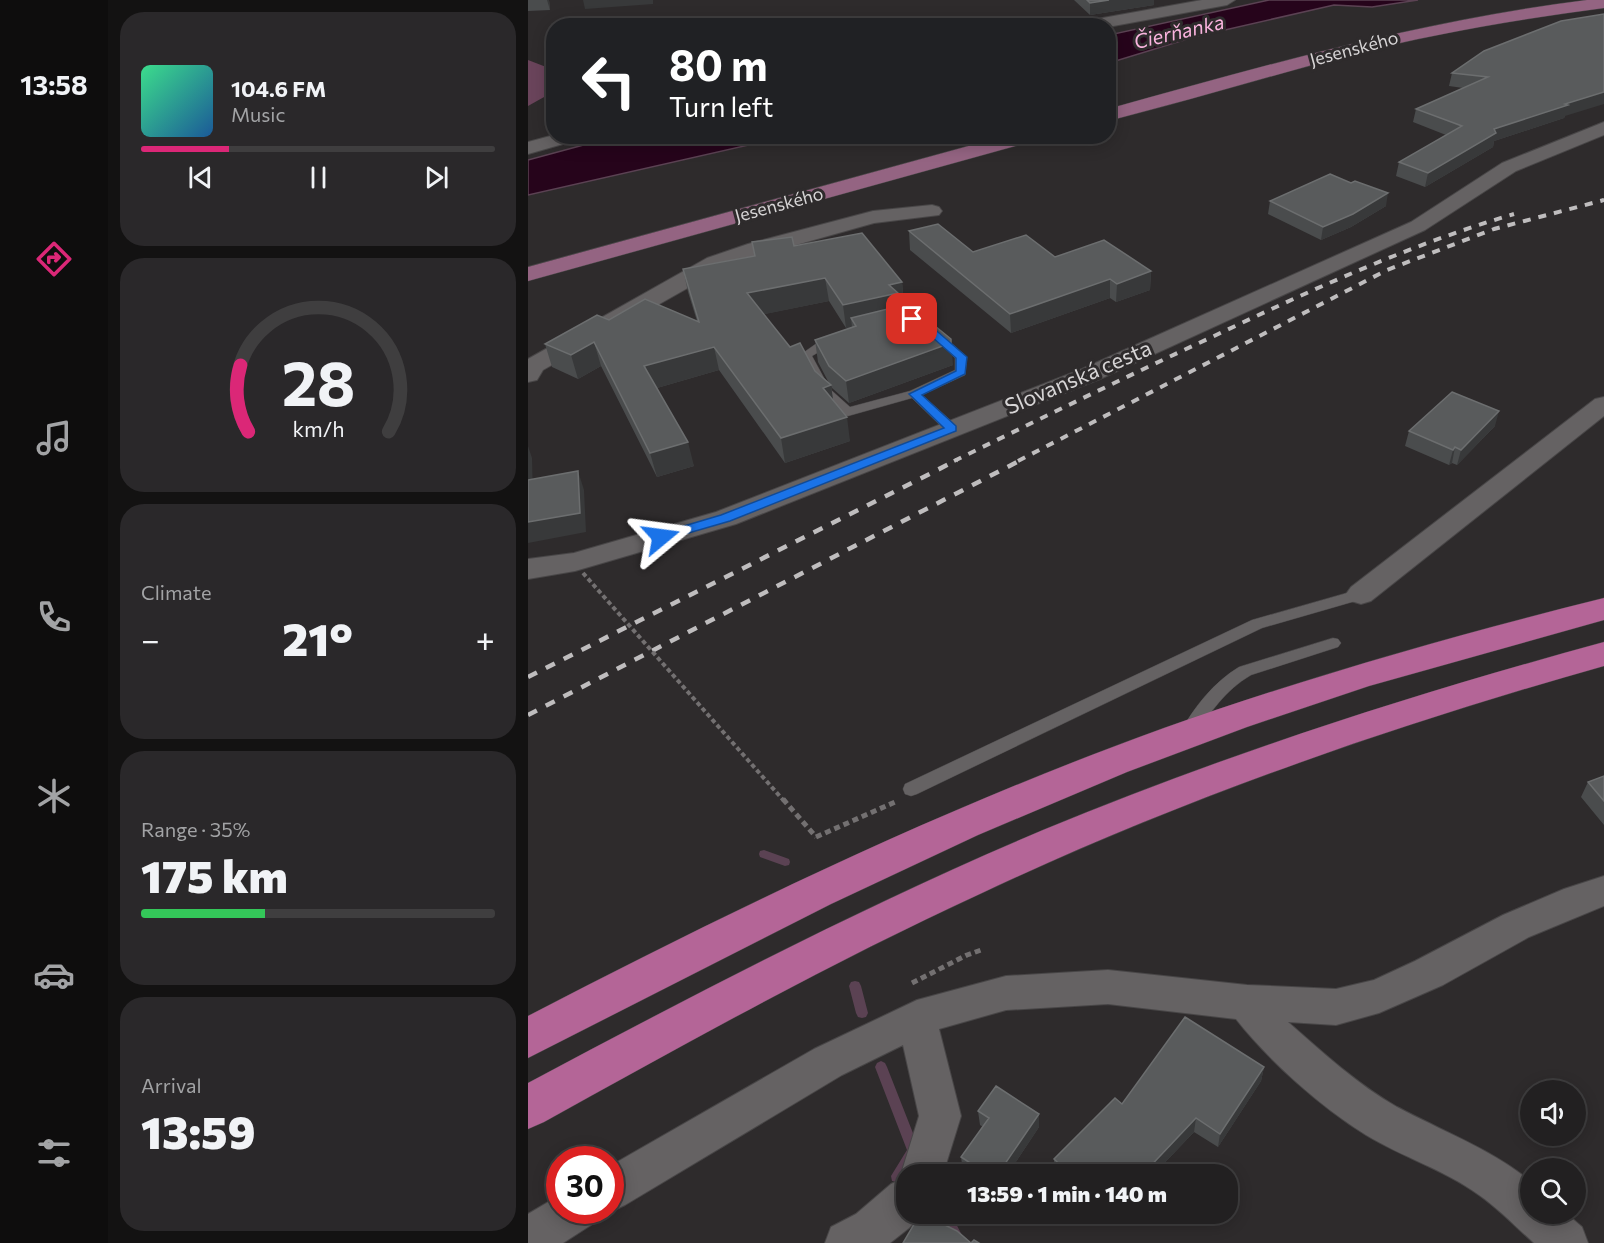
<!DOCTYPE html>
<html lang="en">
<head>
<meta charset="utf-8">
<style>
  :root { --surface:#222021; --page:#2a282a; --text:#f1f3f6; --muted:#a2a3a5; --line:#3f3e3f; --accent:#db2777 }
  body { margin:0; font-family:Commissioner,sans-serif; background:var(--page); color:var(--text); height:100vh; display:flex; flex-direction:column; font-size:22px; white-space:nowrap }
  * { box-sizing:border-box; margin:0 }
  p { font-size:20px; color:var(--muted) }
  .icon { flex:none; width:33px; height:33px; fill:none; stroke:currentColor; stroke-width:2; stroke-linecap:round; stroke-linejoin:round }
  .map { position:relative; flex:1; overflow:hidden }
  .side { display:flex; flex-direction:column; gap:12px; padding:12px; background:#131212; width:420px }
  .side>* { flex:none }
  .guide { position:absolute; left:18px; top:18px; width:570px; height:126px; border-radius:24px; box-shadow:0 3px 15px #0003,0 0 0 2px var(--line); background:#202124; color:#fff; overflow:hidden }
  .buttons { position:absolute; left:992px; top:1080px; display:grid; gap:12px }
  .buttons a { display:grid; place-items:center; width:66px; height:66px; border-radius:50%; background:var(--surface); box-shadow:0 3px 15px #0003,0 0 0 2px var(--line); font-size:30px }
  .speed { position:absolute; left:18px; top:1146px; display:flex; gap:12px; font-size:30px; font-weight:700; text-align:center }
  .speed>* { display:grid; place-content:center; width:78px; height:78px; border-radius:50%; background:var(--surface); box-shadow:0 3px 15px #0003,0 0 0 2px var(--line); line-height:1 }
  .speed .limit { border:9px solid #d22; background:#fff; color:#111 }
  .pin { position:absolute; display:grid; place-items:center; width:51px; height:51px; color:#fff; margin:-26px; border-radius:12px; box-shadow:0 3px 9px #0006 }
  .me { position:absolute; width:66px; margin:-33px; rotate:74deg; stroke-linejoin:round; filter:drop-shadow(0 0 4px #0008) }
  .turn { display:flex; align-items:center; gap:21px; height:126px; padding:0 24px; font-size:27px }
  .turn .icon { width:78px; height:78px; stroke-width:2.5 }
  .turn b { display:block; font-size:42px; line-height:51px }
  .big { font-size:45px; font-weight:800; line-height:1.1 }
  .side .widget { flex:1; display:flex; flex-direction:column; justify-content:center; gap:9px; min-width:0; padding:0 21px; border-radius:24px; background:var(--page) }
  .side .dial { align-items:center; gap:0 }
  .dial svg { height:156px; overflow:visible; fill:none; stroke:var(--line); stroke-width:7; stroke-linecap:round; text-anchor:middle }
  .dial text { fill:var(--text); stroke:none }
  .song { display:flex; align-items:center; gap:18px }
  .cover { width:72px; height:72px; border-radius:9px; background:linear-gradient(135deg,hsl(150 70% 55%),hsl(210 70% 35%)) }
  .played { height:6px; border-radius:3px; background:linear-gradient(90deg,var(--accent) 25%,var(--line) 25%) }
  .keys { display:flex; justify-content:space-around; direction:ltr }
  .heat { display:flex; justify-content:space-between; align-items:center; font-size:33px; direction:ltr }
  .charge { height:9px; border-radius:4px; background:linear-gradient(90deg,#34c759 35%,var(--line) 0) }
  .trip { position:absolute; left:368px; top:1164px; width:342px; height:60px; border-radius:24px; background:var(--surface); box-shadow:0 3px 15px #0003,0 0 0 2px var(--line); font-weight:800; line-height:60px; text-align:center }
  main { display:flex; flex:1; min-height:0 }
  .menu { display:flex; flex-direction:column; width:108px; justify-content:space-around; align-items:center; background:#0e0d0d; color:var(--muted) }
  .menu .icon { width:42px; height:42px }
  .menu .current { color:var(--accent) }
  .menu b { font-size:27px; color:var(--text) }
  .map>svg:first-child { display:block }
  .green { fill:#6a445b }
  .water { fill:#26041b; stroke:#5b4253; stroke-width:1.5 }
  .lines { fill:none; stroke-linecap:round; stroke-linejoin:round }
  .stream { fill:#5b4253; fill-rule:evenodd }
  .lane-casing { stroke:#484647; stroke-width:1 }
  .street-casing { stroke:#484647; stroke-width:2 }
  .primary-casing { stroke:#484647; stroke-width:1 }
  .highway-casing { stroke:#484647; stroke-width:1 }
  .path { stroke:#737071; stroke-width:5; stroke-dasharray:6 4; stroke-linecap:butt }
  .lane { fill:#656263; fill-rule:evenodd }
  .street { fill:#656263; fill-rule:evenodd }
  .primary { fill:#946482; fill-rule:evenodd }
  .highway { fill:#b46597; fill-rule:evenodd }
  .rail-far2 { stroke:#bfbdbe; stroke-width:3; stroke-dasharray:6 6; stroke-linecap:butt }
  .rail-far1 { stroke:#bfbdbe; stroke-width:4; stroke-dasharray:8 8; stroke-linecap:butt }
  .rail { stroke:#bfbdbe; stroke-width:4.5; stroke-dasharray:10 10; stroke-linecap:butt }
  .path-bridge-far1 { stroke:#737071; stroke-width:4; stroke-dasharray:4.5 3; stroke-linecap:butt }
  .path-bridge { stroke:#737071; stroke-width:5; stroke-dasharray:6 4; stroke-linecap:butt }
  .wall { fill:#4a4c4d; fill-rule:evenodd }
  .shaded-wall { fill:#38393a }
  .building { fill:#595b5c; stroke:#6c6e6f; stroke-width:1.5 }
  .route { fill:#1a73e8; stroke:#114b97; stroke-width:1.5 }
  .labels { text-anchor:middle; stroke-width:6; stroke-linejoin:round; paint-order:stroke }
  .far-street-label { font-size:18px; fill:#d6d4d5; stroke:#2e2b2c }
  .far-water-label { font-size:20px; font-style:italic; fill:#fbb4df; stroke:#2e2b2c }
  .street-label { font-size:22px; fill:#d6d4d5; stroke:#2e2b2c }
</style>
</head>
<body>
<main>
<nav class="menu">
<b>13:58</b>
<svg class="icon current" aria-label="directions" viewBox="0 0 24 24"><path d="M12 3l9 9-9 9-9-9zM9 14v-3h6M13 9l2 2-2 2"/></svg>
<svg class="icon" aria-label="music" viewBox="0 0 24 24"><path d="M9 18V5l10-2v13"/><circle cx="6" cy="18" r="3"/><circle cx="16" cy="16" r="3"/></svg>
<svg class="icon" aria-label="phone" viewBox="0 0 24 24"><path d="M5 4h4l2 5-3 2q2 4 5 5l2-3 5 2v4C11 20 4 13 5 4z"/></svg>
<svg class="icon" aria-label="climate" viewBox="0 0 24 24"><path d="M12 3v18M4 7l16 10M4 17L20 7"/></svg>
<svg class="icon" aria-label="car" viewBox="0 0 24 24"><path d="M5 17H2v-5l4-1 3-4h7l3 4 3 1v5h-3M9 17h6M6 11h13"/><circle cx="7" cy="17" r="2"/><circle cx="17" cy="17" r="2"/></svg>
<svg class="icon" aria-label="filters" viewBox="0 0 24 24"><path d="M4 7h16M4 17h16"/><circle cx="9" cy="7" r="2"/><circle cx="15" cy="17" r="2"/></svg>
</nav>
<section class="side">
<div class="widget">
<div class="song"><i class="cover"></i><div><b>104.6 FM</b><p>Music</p></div></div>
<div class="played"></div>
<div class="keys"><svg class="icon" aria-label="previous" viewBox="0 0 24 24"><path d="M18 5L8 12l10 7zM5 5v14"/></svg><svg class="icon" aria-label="pause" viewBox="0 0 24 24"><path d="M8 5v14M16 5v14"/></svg><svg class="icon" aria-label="next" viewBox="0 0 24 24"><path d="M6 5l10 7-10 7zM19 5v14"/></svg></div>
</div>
<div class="widget dial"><svg viewBox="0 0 100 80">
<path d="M14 69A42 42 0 1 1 86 69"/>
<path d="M14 69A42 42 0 0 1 10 35" stroke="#db2777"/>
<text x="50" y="56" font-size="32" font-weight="700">28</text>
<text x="50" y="72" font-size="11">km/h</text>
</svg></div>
<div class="widget"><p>Climate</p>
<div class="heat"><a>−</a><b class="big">21°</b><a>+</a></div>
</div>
<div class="widget"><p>Range · 35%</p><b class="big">175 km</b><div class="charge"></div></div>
<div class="widget"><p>Arrival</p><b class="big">13:59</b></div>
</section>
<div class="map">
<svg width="1076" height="1243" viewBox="0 0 1076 1243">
  <rect width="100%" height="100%" fill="#2e2b2c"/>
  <!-- green -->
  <path class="green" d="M0,60L26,70L25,92L0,106Z"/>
  <!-- water -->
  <path class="water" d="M741,0H890L844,7L806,5L666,37L581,63V35Z
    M85,137L86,136L256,137L0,195V160Z"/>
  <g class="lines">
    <!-- stream -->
    <path class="stream" d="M236,850L261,859L262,862L261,865L257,866L232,857L231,854L232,851Z
      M327,981L331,982L333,986L340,1013L338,1017L334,1018L330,1017L328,1013L321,986L323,982Z
      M353,1061L357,1063L359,1067L392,1151L374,1181L369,1182L364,1181L363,1176L379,1150L347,1067L349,1063Z
      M409,1214H423L438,1243H424Z"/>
    <!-- lane casing -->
    <g class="lane-casing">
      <path id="lane" d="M410,334L414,335L439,357L437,375L394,395L429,426L430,429L424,433L419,432L384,398L320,416L316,415L293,394L272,355L292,341L308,338V342L284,356L302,389L322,407L382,391L427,370V358L404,337Z
        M833,589L838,590L840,594L838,598L734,628L389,794L383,796L377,794L375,789L377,784L724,620Z
        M805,638L810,639L813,643L810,647L723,675C697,690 682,713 666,737L660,739L654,737L652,733C666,707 686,682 711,667Z"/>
    </g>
    <!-- street casing -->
    <g class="street-casing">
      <path id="street" d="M674,0H707L699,5L580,27L550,26L558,21Z
        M1076,122V135L988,171L897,230L572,379L208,524L47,571L0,579V559L46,553L188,512L554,369L883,222L974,163Z
        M26,135L51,136L49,140L0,154V142Z
        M404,205L411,207L414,211L411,215L346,223L236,254L195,268L15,370L9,380L0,382V359L179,258L220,244L345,211Z
        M1076,397V416L843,601L833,604L823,601L818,594L823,587L1067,399Z
        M1076,876V906L1001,937L915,985L851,1013L808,1025L760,1022C794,1052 830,1085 869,1107C914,1131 963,1149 1002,1181V1214H1039L1054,1227L1060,1243H1006C988,1227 971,1209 951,1195C917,1170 874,1157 838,1135C793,1107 741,1061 708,1019L580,1004L478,1010L411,1029L433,1116L415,1174H378V1214H394L381,1228L362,1243H297L303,1227L328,1214L363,1184L374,1179L373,1174L391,1116L375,1045L314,1075L97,1205L82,1212L79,1210H82V1166L286,1049L389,1000L478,976L580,970L719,985L808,989L846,980L887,961L975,915L1036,889Z
        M32,1195V1210H70L63,1225L35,1243H0V1214Z"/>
    </g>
    <!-- primary casing -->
    <g class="primary-casing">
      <path id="primary" d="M1059,0H1076V8C992,19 908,33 826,54C744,75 663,100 580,121V109C738,65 896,20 1059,0Z
        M477,136H512L509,140L0,281V267Z"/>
    </g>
    <!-- highway casing -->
    <g class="highway-casing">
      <path id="highway" d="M1076,598V620L841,686L719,727L599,772L450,835L303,904L0,1058V1016C206,909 417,807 636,728C780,677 927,635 1076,598Z
        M1076,642V666C863,726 654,799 454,893C304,962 160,1042 16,1122L0,1129V1083C169,993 339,904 515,830C698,754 886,694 1076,642Z"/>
    </g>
    <!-- path -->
    <path class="path" d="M288,837L367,802
      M384,983L439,955L456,949"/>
    <!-- lane -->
    <use href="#lane" class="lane"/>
    <!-- street -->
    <use href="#street" class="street"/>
    <!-- primary -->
    <use href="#primary" class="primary"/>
    <!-- highway -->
    <use href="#highway" class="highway"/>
    <!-- rail-far2 -->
    <path class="rail-far2" d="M1073,201L1076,200"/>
    <!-- rail-far1 -->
    <path class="rail-far1" d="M426,461C512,419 597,377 684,337C783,290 881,245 986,214
      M490,461L859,270L966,229L1076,200"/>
    <!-- rail -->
    <path class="rail" d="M0,677L429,460
      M0,715L493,460"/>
    <!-- path-bridge-far1 -->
    <path class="path-bridge-far1" d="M55,573L256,801"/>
    <!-- path-bridge -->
    <path class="path-bridge" d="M255,799L288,837"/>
  </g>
  <!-- wall -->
  <path class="wall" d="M0,0H21L22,10L0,11Z
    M546,0H626V5L562,15Z
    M956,51L1037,116L1036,118L966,141L965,147L897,187L868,176L871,162L918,135L885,122L888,109L935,88L921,86L924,73Z
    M742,201L858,206L823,227L793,240L740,214Z
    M381,231L445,252L527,257L623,271L622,290L588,302L582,298L483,333L382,250Z
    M224,242L266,246L374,282L376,305L425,365L321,403L304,388L303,385L305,399L322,441L257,463L191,370L129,388L166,466L129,477L73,366L50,379L24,367L17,344L81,320L169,321L160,292L155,269L227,256ZM301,301L318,328L324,327L287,340L290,362L302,385L262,347L236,314Z
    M967,426L929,465L924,463L921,465L877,446L881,431Z
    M1076,776V825L1053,797L1060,782Z
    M736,1067L733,1081L690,1147L666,1132L626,1174H528L526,1173V1159Z
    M450,1111L511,1114V1127L480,1174H440L435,1171L433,1157L455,1127L452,1125Z
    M568,1214H590L580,1225Z"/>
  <!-- shaded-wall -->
  <path class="shaded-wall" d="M19,0H21L22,10Z
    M55,0H125V4L57,9Z
    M581,0H626V5L562,15V3Z
    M1076,92V104L1037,116L1036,118L966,141L965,147L897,187L900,173L966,129L1037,104Z
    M860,193L858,206L823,227L793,240L795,227Z
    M623,271L622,290L588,302L589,284Z
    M297,278L301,301L223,317L219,293Z
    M582,279V298L483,333L482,314Z
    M374,282L376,305L323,318L324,327L318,328L315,305L361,285Z
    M423,339L425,365L321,403L318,381Z
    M66,342L73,366L50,379L43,355Z
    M186,347L191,370L122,390L116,366Z
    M303,385L306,409L295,388Z
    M971,411L967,426L929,465L933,450Z
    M319,417L322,441L257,463L253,438Z
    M160,442L166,466L129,477L122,453Z
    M0,446L4,458L5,499L0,486Z
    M927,447L924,463L921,465L925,450Z
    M50,471L56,490L58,532L0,543V522Z
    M736,1067L733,1081L690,1147L692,1134Z
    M511,1114V1127L480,1174H470Z
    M668,1118L666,1132L626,1174H615Z
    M580,1214H590L580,1225Z"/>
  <!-- building -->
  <path class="building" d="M559,0H581L562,3Z
    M1076,14V92L1037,104L1040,105L966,129L968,133L900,173L871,162L934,126L888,109L960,77L924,73L956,51L1033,21Z
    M802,174L823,183L827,181L860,193L825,214L795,227L742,201Z
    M410,224L445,252L498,235L527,257L576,240L623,271L589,284L582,279L482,314L381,231Z
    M334,233L374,282L361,285L370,293L315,305L297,278L219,293L262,347L272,343L287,371L303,385L295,388L319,417L253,438L186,347L116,366L160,442L122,453L66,342L43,355L17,344L69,315L81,320L117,299L171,322L155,269L227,256L224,242L264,237L266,246Z
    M380,304L423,339V343L318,381L301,366L287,340L328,326L323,318Z
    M924,392L971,411L933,450L927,447L925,450L881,431Z
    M50,471L52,513L0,522V480Z
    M1076,776V801L1060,782Z
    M657,1017L736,1067L692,1134L668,1118L615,1174H542L526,1159L587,1098L594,1104Z
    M468,1086L511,1114L470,1174H459L433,1157L461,1118L450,1111Z
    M392,1214H395L429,1231L443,1243L446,1240L451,1243H375Z"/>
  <!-- route -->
  <path class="route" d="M384,316L403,326L439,357L437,374L394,395L428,426V431L202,521L133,541L129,539L127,537L129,534L193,515L416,428L381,394L428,371V358L396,330L381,321V317Z"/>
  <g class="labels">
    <!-- far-street labels -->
    <g class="far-street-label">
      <text transform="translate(826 49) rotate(-15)" y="6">Jesenského</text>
      <text transform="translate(251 205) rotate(-15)" y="6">Jesenského</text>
    </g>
    <!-- far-water labels -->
    <g class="far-water-label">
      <text transform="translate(651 32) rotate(-13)" y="7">Čierňanka</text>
    </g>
    <!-- street labels -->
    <g class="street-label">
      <text transform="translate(550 377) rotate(-23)" y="8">Slovanská cesta</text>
    </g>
  </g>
</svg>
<div class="buttons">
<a><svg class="icon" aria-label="sound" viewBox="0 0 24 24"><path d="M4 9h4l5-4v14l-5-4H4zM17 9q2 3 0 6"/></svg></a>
<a><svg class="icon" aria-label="search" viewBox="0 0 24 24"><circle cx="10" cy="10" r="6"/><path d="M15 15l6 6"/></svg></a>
</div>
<div class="speed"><div class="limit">30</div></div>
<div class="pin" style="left:384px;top:319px;background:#d93025"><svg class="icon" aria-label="arrive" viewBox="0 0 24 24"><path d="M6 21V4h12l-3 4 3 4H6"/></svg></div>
<svg class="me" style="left:133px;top:537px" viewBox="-20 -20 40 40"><path d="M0-17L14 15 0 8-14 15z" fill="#1a73e8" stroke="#fff" stroke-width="4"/></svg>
<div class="trip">13:59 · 1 min · 140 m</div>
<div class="guide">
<div class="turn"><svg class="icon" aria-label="left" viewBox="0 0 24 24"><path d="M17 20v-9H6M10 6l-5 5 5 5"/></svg><div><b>80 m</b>Turn left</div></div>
</div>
</div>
</main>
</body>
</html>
